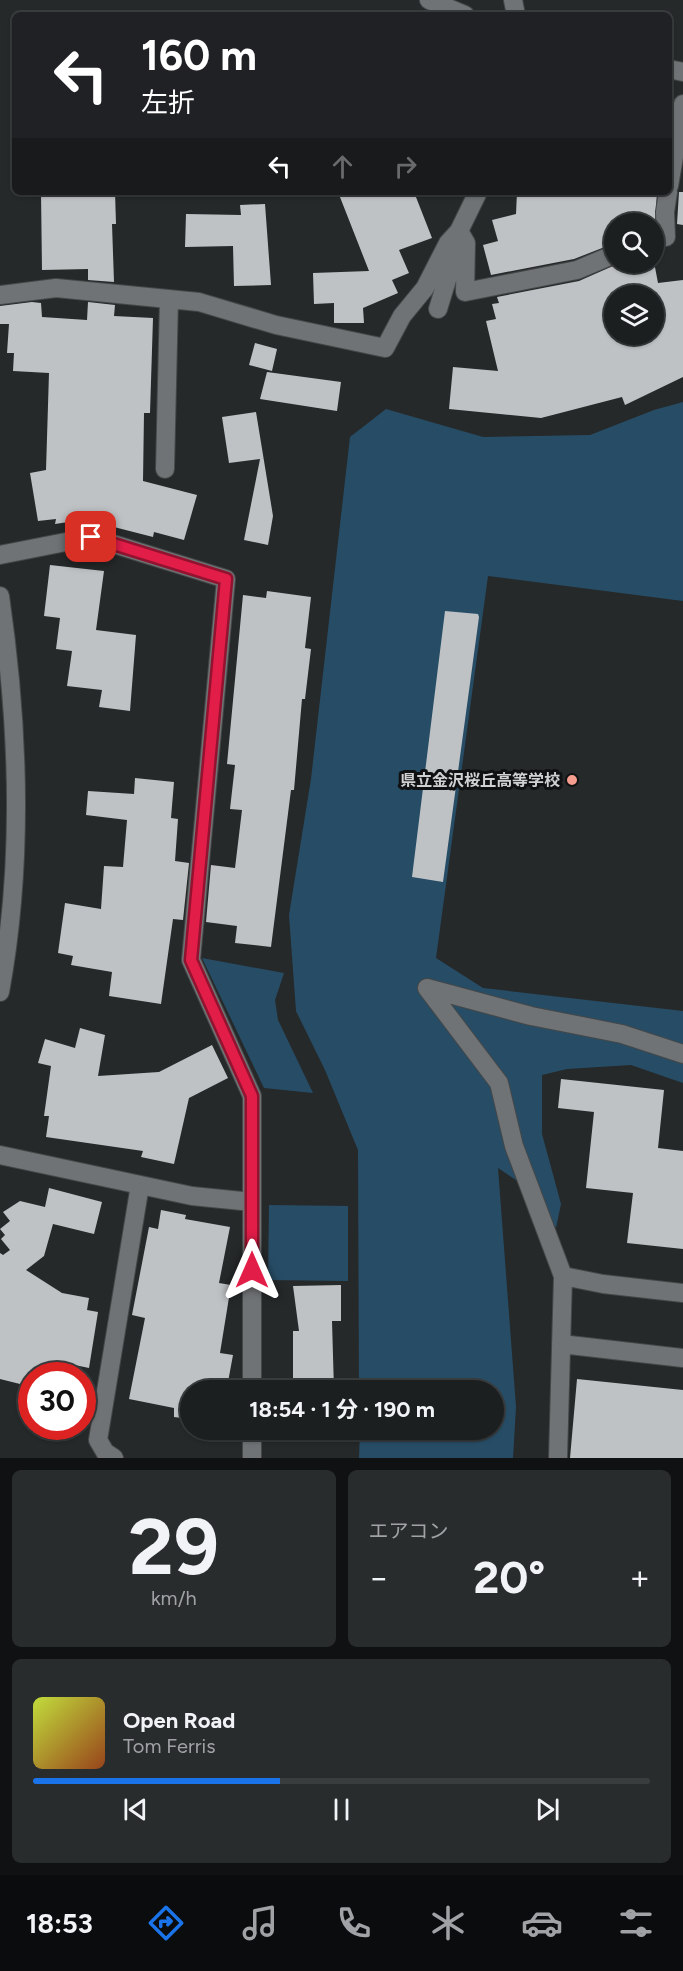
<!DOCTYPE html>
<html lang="ja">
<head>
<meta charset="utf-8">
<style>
  :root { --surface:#1c1f20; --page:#292c2d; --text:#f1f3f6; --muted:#a0a2a5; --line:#3a3d3e; --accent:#1a73e8 }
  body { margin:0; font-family:Figtree,"Noto Sans JP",sans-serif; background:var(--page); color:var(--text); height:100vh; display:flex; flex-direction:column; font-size:22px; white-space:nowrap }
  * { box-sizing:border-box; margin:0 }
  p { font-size:20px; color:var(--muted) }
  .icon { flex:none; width:33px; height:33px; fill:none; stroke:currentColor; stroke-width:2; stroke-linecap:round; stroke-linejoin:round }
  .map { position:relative; height:1458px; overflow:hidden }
  .sheet { display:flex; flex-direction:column; gap:12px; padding:12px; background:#0f1112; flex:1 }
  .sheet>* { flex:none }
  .banner { position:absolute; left:12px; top:12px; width:660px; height:183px; border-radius:9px; box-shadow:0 2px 4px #0004,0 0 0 2px var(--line); background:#202124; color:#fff; overflow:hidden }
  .controls { position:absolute; left:604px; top:213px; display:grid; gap:12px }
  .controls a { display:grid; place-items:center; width:60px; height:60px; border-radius:50%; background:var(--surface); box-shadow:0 2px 4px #0004,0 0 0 2px var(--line); font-size:30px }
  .speed { position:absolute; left:18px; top:1362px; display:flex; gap:12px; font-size:30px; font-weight:700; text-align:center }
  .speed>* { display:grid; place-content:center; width:78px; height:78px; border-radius:50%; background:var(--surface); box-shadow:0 2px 4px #0004,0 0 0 2px var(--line); line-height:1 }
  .speed .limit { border:9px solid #d22; background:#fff; color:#111 }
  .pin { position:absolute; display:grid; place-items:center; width:51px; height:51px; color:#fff; margin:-26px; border-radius:12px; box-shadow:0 3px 9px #0006 }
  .me { position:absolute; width:66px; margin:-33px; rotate:0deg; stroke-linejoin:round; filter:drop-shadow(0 0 4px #0008) }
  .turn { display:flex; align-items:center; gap:21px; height:126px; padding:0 30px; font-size:27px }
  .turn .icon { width:78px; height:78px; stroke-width:2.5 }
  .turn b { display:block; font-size:42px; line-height:51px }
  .lanes { display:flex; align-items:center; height:57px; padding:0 30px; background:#0003; justify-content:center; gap:30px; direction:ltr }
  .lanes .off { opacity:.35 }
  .big { font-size:45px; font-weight:700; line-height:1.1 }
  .sheet .card { flex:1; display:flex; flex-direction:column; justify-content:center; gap:9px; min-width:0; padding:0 21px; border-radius:9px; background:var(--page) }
  .sheet .dial { align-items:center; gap:0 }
  .dial b { font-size:78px; line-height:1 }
  .song { display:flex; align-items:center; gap:18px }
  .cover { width:72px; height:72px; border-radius:9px; background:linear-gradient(135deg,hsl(70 70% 55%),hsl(20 70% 35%)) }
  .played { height:6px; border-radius:3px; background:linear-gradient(90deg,var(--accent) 40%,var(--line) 40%) }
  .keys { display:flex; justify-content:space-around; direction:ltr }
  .heat { display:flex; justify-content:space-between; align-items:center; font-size:33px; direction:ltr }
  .sheet .tiles { flex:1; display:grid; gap:12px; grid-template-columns:1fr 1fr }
  .card:last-child { grid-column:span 2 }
  .trip { position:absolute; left:180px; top:1380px; width:324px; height:60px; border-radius:30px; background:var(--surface); box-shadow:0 2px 4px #0004,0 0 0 2px var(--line); font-weight:700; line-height:60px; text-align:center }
  .tabs { display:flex; height:96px; justify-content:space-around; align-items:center; background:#0b0c0d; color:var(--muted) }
  .tabs .icon { width:42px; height:42px }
  .tabs .selected { color:var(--accent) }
  .tabs b { font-size:27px; color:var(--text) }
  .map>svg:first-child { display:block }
  .green { fill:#274d66 }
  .building { fill:#bfc2c5; fill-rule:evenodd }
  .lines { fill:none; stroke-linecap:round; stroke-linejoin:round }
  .minor-casing { stroke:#454748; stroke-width:20 }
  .minor { stroke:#707375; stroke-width:18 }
  .route-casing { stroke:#92132f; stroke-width:15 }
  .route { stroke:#e11d48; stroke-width:10 }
  .poi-dot { fill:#f59d8e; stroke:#101112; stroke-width:2 }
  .labels { text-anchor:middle; stroke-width:6; stroke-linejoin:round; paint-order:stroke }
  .poi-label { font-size:16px; font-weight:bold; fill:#d0d1d2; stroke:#101112; text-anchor:end }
</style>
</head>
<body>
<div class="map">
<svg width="683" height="1458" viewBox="0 0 683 1458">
  <rect width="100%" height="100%" fill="#26292a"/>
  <!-- green -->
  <path class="green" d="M683,402V601L488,576L436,958L483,988L683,1011V1083L631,1065L567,1069L542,1075V1134L561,1204L556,1228L531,1190L498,1168L516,1407L513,1458H359L360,1430H494V1390H359L358,1150L325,1070L296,1011L289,915L311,779L350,437L386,409L483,437L590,435L654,410Z
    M202,958L284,973L275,1000L278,1020L313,1093L264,1088Z
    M269,1205L348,1206V1281L268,1280Z"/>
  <!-- building -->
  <path class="building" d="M41,192H115L116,224H112L114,282L88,280V269L42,270Z
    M338,192H414L432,238L399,250L409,273L392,280L398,293L363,308L364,323H334V303L314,304L313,273L369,271Z
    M517,192H657L654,242V224H615V243L574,259L491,275L483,245L498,241L492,220L516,214Z
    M679,192H683V225L677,224Z
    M265,204L271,285L234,286L233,246L185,247L186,214L241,215L240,205Z
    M622,262H654L658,283L683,280V377L625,405L622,397L541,418L449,409L453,367L498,371L486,321L496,319L492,304L499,303L497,297L579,281ZM615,296H654V334H615Z
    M32,302L41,303L42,317L87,320L88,302L115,305L114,316L153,318L150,413H144L143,481L197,495L184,540L154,532L153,537L110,526L109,531L75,521L55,524L56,519L38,521L30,473L46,470L49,373L13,371L14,353H7L9,324H0V306Z
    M255,343L277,349L272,371L249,365Z
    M267,372L341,382L337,411L260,399Z
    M256,412L273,516L268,545L244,540L260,459L229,463L222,417Z
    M50,565L104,571L96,630L136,635L130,711L99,707L102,690L67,686L72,651L56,649L60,618L44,616Z
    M267,591L311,597L305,648L311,649L305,699H302L294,790H291L271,947L235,943L237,926L206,922L211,865L235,868L242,810L230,809L235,765L227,764L243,595L266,598Z
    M445,611L478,614L479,617L443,882L412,877Z
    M135,778L174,782L171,818L178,819L175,861L189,863L183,920L173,919L161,1004L109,996L112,972L71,965L73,956L58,953L65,903L101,909L104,866L123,867L127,820L86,815L88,791L134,794Z
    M80,1028L105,1035L98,1076L159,1072L212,1045L228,1078L189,1098L174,1164L141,1157L143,1151L46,1137L49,1116H44L51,1066L38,1063L45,1039L75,1048Z
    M561,1079L664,1090L658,1148L683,1151V1249L627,1243L633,1193L586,1188L594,1112L558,1108Z
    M49,1188L102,1202L94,1234L53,1224L44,1256L26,1270L62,1293L89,1298L87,1310L98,1312L89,1368L70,1364L68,1376H32V1387L0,1379V1253L3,1255L10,1250L1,1239L5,1235L0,1229L10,1221L3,1212L20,1201L45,1207Z
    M161,1210L186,1215L185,1219L230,1227L219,1283L231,1285L220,1353L233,1355L228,1382L219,1381L217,1390H190V1419L174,1417V1408L129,1399L145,1318L132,1315L149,1227L158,1229Z
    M341,1285V1321H332L334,1390H293V1331H299L293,1286Z
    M577,1379L683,1390V1458H570Z"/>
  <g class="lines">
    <!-- minor casing -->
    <g class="minor-casing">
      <path id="minor" d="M429,0L465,15
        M513,0L516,15
        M669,69L683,72
        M669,186L683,104
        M459,231L466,243L465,292L577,270L615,254
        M666,237L665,212L668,192
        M0,295L56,288L199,302L276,325L385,348L402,316L425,288L448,243L459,231L478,192
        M438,309L450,270L453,243
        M165,469L169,299
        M0,555L91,537L226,579L191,960L252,1096V1202
        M0,596C19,727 24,861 0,992
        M427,988L499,1083L514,1146L563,1276L558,1458
        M427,988L531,1016L622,1034L683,1054
        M0,1155L192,1196L252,1202V1390
        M563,1276L603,1284L683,1293
        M561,1344L683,1358
        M114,1458L105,1452L98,1440L140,1185
        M252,1458V1430"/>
    </g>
    <!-- minor -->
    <use href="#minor" class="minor"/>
  </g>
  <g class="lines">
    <!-- route casing -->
    <g class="route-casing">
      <path id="route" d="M91,537L226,579L191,960L252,1096V1270"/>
    </g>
    <!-- route -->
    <use href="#route" class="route"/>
  </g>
  <!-- markers -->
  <circle class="poi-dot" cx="572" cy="780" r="6"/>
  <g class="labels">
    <!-- poi labels -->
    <g class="poi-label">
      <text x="560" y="786">県立金沢桜丘高等学校</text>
    </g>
  </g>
</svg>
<div class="controls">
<a><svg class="icon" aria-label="search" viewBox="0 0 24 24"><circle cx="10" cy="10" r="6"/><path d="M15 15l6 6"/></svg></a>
<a><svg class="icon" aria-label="layers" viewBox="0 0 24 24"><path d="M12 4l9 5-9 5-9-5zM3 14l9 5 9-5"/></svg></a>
</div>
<div class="speed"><div class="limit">30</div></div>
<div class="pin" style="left:91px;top:537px;background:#d93025"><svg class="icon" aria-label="arrive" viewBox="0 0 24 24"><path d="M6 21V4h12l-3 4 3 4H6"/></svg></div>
<svg class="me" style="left:252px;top:1270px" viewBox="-20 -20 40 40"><path d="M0-17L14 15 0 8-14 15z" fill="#e11d48" stroke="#fff" stroke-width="4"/></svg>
<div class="trip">18:54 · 1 分 · 190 m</div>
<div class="banner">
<div class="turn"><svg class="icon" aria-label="left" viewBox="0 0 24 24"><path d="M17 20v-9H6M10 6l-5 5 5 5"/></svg><div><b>160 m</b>左折</div></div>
<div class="lanes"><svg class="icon" aria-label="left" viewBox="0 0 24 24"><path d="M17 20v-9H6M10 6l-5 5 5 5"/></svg><svg class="icon off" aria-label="ahead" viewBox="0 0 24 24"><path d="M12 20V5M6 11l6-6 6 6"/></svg><svg class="icon off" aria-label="right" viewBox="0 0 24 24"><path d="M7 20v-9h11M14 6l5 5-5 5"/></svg></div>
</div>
</div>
<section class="sheet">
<div class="tiles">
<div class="card dial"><b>29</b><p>km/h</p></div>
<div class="card"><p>エアコン</p>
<div class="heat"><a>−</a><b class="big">20°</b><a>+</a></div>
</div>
<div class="card">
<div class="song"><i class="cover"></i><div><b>Open Road</b><p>Tom Ferris</p></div></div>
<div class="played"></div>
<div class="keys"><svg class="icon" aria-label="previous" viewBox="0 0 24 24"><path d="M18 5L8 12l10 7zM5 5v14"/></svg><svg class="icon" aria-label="pause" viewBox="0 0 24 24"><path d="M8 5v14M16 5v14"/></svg><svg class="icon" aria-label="next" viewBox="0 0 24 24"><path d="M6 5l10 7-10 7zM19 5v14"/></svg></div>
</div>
</div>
</section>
<nav class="tabs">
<b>18:53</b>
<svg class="icon selected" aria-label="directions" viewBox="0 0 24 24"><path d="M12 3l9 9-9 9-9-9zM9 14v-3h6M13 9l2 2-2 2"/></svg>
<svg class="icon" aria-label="music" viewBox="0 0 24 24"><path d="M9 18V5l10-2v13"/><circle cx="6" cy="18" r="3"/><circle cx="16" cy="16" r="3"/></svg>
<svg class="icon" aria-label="phone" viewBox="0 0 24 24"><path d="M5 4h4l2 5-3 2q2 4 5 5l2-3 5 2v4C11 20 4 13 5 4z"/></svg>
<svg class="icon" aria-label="climate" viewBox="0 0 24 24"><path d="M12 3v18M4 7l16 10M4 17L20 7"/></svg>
<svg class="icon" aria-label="car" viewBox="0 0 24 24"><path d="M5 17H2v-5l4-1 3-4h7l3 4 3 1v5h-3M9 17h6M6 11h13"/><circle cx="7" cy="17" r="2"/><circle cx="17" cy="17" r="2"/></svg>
<svg class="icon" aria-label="filters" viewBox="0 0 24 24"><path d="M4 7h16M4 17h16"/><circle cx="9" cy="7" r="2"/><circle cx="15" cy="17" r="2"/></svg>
</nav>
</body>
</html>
